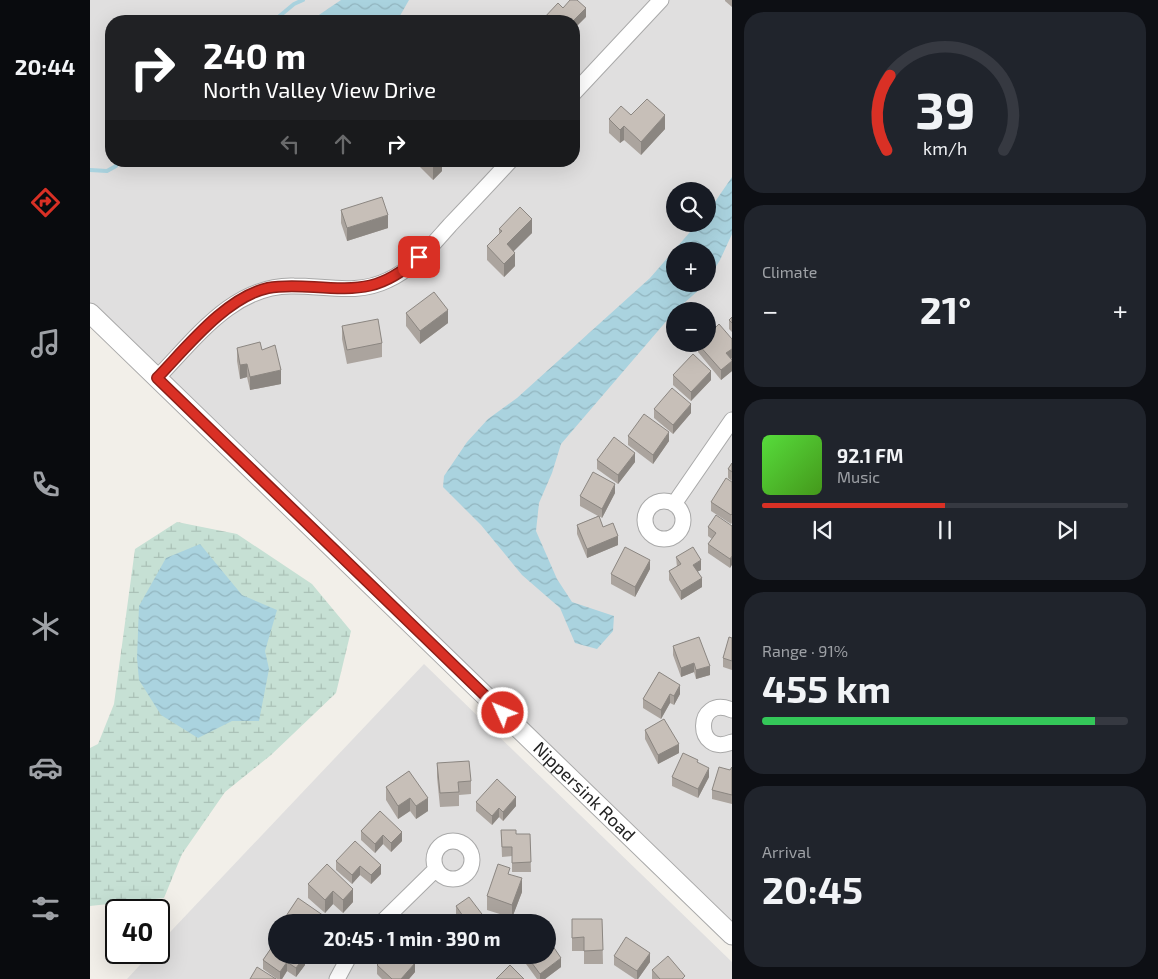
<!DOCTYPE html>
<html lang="en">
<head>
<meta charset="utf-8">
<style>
  :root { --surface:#171b24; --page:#20242c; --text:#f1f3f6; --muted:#9ea1a6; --line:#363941; --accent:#d93025 }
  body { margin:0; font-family:"Exo 2",sans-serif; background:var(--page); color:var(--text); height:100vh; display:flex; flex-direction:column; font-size:19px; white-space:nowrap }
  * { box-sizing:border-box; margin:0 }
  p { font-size:16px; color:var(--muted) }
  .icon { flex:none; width:28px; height:28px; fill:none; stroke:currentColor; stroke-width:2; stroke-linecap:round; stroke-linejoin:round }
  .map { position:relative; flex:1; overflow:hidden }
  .side { display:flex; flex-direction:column; gap:12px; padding:12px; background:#0d0f14; width:426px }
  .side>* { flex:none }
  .hud { position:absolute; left:15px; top:15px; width:475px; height:152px; border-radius:20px; box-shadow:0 5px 20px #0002; background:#202124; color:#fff; overflow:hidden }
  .tools { position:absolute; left:576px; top:182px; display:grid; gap:10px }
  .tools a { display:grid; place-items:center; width:50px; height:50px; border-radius:50%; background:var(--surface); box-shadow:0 5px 20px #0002; font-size:25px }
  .speed { position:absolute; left:15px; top:899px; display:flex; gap:10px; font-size:25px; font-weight:700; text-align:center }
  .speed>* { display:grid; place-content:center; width:65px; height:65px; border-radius:50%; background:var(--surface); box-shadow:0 5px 20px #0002; line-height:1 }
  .speed .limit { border:2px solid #111; border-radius:8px; background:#fff; color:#111 }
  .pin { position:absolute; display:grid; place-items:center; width:42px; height:42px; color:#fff; margin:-21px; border-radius:10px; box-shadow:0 2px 8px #0006 }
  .me { position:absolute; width:55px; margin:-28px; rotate:314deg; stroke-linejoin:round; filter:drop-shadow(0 0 4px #0008) }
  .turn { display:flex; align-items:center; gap:18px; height:105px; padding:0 15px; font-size:22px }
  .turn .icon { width:65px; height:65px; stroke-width:2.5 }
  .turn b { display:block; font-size:35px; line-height:42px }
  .lanes { display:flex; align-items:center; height:48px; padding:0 15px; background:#0003; justify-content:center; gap:25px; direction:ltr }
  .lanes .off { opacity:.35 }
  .big { font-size:38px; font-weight:700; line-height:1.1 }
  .side .tile { flex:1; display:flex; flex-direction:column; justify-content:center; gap:8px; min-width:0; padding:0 18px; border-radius:20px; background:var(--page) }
  .side .dial { align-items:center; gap:0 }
  .dial svg { height:130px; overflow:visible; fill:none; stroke:var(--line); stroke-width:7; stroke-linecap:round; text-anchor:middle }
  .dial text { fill:var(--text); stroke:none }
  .song { display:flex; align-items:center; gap:15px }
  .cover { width:60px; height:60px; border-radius:8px; background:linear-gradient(135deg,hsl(110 70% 55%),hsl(100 70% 35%)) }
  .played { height:5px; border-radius:2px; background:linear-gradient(90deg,var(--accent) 50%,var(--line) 50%) }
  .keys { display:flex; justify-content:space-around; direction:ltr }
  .heat { display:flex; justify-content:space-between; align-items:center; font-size:28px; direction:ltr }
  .charge { height:8px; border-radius:4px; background:linear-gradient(90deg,#34c759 91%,var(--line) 0) }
  .trip { position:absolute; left:178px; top:914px; width:288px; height:50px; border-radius:25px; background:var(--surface); box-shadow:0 5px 20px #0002; font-weight:700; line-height:50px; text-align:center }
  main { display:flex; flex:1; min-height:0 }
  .menu { display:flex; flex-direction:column; width:90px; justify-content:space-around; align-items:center; background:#090b0e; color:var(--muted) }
  .menu .icon { width:35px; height:35px }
  .menu .active { color:var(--accent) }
  .menu b { font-size:22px; color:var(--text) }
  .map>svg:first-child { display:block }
  .residential { fill:#e0dfdf; fill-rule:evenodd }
  .wetland { fill:url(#wetland-marsh) }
  .water { fill:url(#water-waves) }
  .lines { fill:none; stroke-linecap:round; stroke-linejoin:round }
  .stream { stroke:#aad3df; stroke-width:4 }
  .minor-casing { stroke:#a9a9a9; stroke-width:17 }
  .tertiary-casing { stroke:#a9a9a9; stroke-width:21 }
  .minor { stroke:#fff; stroke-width:15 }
  .tertiary { stroke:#fff; stroke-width:19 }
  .wall { fill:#aba49e }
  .shaded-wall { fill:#8b8681 }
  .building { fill:#c7bfb8; stroke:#8b8681 }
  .route-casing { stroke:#8d1f18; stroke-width:12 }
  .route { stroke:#d93025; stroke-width:9 }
  .labels { text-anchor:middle; stroke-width:5; stroke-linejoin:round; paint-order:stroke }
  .street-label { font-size:18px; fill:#222; stroke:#fff }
</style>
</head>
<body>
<main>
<nav class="menu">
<b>20:44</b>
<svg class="icon active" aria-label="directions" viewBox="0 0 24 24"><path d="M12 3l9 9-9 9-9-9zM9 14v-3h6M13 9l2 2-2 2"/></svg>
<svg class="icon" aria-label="music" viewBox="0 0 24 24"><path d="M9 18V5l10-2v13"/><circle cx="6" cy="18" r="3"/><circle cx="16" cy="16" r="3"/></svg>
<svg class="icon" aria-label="phone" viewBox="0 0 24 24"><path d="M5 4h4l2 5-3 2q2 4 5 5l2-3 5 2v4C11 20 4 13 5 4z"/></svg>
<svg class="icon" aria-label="climate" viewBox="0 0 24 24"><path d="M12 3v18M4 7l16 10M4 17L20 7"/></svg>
<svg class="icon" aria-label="car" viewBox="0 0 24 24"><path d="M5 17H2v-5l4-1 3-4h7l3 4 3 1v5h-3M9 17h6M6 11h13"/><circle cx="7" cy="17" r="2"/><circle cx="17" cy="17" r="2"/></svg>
<svg class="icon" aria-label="filters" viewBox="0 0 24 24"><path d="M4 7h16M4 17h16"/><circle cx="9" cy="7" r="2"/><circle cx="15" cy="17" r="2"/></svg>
</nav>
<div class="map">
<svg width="642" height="979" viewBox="0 0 642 979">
  <defs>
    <pattern id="wetland-marsh" width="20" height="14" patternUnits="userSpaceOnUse" patternTransform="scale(1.25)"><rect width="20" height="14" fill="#c6e0d4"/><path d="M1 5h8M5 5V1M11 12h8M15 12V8" fill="none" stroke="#aac0b6"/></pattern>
    <pattern id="water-waves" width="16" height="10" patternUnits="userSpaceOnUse" patternTransform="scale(1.25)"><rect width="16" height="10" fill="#aad3df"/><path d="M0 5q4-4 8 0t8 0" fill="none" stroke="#92b5bf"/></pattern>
  </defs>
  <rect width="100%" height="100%" fill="#f2efe9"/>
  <!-- residential -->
  <path class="residential" d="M0,0H642V934L0,311ZM21,21H484V161H21ZM585,191H618V224H585ZM585,251H618V284H585ZM585,311H618V344H585Z
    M334,664L642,962V979H37L61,953L69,952V944L82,930ZM186,922H456V955H186Z"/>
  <!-- wetland -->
  <path class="wetland" d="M87,522L147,534L222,584L261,631L246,693L181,755L135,792L92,854L74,898L0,906V748L8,744L24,704L45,549Z"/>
  <!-- water -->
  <path class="water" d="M251,0H319L307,21H220Z
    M642,177V234L630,260L618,279V251H585V284H614L610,289L585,311L471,444L462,473L449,503L446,531L467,579L482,602L524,616L523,631L507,649L485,643L470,608L432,575L391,525L353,487L354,476L377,442L398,419L427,398L560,278L607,224H618V212Z
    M110,544L152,595L187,610L175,651L179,669L169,721H142L108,738L71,715L49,680L47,658L49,606L76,558Z"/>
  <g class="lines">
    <!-- stream -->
    <path class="stream" d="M166,21L186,19L204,4L213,0
      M0,170L17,171L26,166L27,161"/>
    <!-- minor casing -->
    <g class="minor-casing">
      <path id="minor" d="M484,93L571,0
        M67,378C105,339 144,284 204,286C236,286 268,295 298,280C323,269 342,245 360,225C380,204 400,183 420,161
        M555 520a19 19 0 1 1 38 0a19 19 0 1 1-38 0Z
        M584,504L642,420
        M642,710C604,694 604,758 642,742
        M344 860a19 19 0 1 1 38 0a19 19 0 1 1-38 0Z
        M292,922L346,869
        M247,979L260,955"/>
    </g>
    <!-- tertiary casing -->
    <g class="tertiary-casing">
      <g id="tertiary">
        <path id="s1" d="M0,313L642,935"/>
      </g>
    </g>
    <!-- minor -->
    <use href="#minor" class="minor"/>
    <!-- tertiary -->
    <use href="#tertiary" class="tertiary"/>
  </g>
  <!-- wall -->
  <path class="wall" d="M635,0H642V7L635,1Z
    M541,115L575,129L551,155L534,140L530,143L519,133V119Z
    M324,161H352V171L343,180Z
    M251,210L298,228L257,241L251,223Z
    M409,229L442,233L423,251L425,266L414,277L397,260V246L409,234Z
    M316,313L358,323L330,344L316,326Z
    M642,317V332L639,329V320Z
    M252,326L292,343V357L257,364L252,339Z
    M642,339V358L641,359L642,360V371L631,380L608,352V344H618Z
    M147,348L172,350L191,384L160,390L157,377L150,379L147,361Z
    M583,375L621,380L601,401L583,385Z
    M564,409L601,413L583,434L564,418Z
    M538,436L579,441L563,464L538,445Z
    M507,460L545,462L528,484L507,469Z
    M642,463V481L638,478V469Z
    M642,482V523L641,524L621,511V502Z
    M525,493L512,518L509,516L513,527L528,545L497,558L487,534V525L508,516L490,506V496Z
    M642,526L640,568L618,553V544L622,539L618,536V527Z
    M586,557L611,570L608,571L612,587L591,600L579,580V571L587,567Z
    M560,569L545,597L521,584V574Z
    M642,638V670L633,667V658Z
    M583,646L620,675L606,679L604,672L591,677L583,655Z
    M569,672L590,694L584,705L580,703L571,719L553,708V699Z
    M555,730L589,753L568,764L555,739Z
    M347,763L381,781V794L369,795V806L350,807L347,777Z
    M608,763L619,777L608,798L582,786V777Z
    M642,767V804L622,799V790L640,770Z
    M319,771L338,811L326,819L320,811L308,819L296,800V787Z
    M386,802L426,806L413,821L409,817L402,825L386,811Z
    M290,811L312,841L301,852L293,844L285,853L271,840V831Z
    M411,830L426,834H440L441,872H422V856L412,857Z
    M246,861L291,865V874L281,884L270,875L262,884L246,870Z
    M420,874L432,892L422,918L397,910V896Z
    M218,884L263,889V902L253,913L243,904L235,913L218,898Z
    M366,906L398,922L369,919L366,916Z
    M482,919H512L513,964H494V951H482Z
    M186,941L215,965L206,977L197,971L192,979H187L173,969V960Z
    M326,955H337L332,961Z
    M436,955L471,967L455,979H447L436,964Z
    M524,956L560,962L548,979H545L524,965Z
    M287,965L325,972L319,979H292L287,974Z
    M562,970L595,979H562Z"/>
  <!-- shaded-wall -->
  <path class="shaded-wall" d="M496,8V17L484,29V21H483Z
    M575,115V129L551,155V142Z
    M534,126V140L530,143V130Z
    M348,161H352V171L343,180V166Z
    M298,215V228L257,241V228Z
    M442,219V233L417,258V244Z
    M425,253V266L414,277V264Z
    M358,310V323L330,344V331Z
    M642,349V358L636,363V353Z
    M642,361V371L631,380V370Z
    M157,364V377L150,379V365Z
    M191,370V384L160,390V377Z
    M621,371V380L601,401V392Z
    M601,404V413L583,434V425Z
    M579,432V441L563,464V455Z
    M545,453V462L528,484V475Z
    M525,484V493L512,518V509Z
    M528,536V545L497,558V549Z
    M642,556V565L640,568V559Z
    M560,560V569L545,597V587Z
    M611,560V570L603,574V565Z
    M612,578V587L591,600V591Z
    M604,663V672L591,677V668Z
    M620,666V675L606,679V670Z
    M590,685V694L584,705V696Z
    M580,694V703L571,719V710Z
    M589,744V753L568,764V755Z
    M619,768V777L608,798V789Z
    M426,797V806L413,821V812Z
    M320,798V811L308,819V806Z
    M338,798V811L326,819V806Z
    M409,808V817L402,825V816Z
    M312,832V841L301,852V843Z
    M293,835V844L285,853V844Z
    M291,865V874L281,884V875Z
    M270,866V875L262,884V875Z
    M432,878V892L422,918V905Z
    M263,889V902L253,913V900Z
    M243,891V904L235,913V900Z
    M560,953V962L548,979H547V971Z
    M332,955H337L332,961Z
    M215,956V965L206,977V968Z
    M471,958V967L455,979H450V974Z
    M197,962V971L192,979H190V972Z
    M325,963V972L319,979H311Z"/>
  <!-- building -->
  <path class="building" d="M480,0H487L496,8L483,21H456L453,19L468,3L473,8Z
    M557,99L575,115L551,142L534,126L530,130L519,119L531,106L541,115Z
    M338,161H348L343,166Z
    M292,197L298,215L257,228L251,210Z
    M430,207L442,219L417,244L425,253L414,264L397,246L412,231L409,229Z
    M344,292L358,310L330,331L316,313Z
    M642,317V323L639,320Z
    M288,319L292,343L257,350L252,326Z
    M629,324L642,339V349L636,353L642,360V361L631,370L608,344H618V335Z
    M170,342L172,350L185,345L191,370L160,377L157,364L150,365L147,348Z
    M603,354L621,371L601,392L583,375Z
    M582,388L601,404L583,425L564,409Z
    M554,414L579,432L563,455L538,436Z
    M524,437L545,453L528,475L507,460Z
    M642,463V472L638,469Z
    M503,472L525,484L512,509L490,496Z
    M636,478L642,482V514L641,515L621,502Z
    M626,515L642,526V556L640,559L618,544L626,533L618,527Z
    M509,516L513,527L523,523L528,536L497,549L487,525Z
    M535,547L560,560L545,587L521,574Z
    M603,547L611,560L603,565L612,578L591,591L579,571L591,564L586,557Z
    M609,637L620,666L606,670L604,663L591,668L583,646Z
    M639,637L642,638V661L633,658Z
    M569,672L590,685L584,696L580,694L571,710L553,699Z
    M574,719L589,744L568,755L555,730Z
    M593,753L608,760L607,762L619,768L608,789L582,777Z
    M379,761L381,781L368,782L369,792L350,793L347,763Z
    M629,767L640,770L642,767V795L622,790Z
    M319,771L338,798L326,806L320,798L308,806L296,787Z
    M407,779L426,797L413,812L409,808L402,816L386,802Z
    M290,811L312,832L301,843L293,835L285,844L271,831Z
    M411,830H426V834H440L441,862L422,863V847H412Z
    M265,841L291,865L281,875L270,866L262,875L246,861Z
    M237,864L263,889L253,900L243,891L235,900L218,884Z
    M408,864L420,868L418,874L432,878L422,905L397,896Z
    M379,897L398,922H364L373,916L366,906Z
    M208,898L237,918L234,922H192Z
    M333,917L338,922H328Z
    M482,919H512L513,950L494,951V937L482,938Z
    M536,937L560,953L547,971L524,956Z
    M458,939L471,958L450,974L436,955H456V940Z
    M186,941V955H214L215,956L206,968L197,962L190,972L173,960Z
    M297,955H317L325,963L311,979H302L287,965Z
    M578,956L595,976L592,979H570L562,970Z
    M420,965L434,979H406Z
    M167,967L186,979H160Z"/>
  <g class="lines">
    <!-- route casing -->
    <g class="route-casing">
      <path id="route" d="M329,257C293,290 270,290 224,287C209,286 193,285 178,288C136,297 96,348 67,378L413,713"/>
    </g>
    <!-- route -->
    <use href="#route" class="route"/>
  </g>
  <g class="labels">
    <!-- street labels -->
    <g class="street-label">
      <text dy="6" stroke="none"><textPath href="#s1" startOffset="688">Nippersink Road</textPath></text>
    </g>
  </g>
</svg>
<div class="tools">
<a><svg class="icon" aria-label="search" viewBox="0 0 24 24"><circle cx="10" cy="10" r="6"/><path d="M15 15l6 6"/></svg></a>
<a>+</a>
<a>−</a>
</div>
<div class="speed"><div class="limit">40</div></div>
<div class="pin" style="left:329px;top:257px;background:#d93025"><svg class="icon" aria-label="arrive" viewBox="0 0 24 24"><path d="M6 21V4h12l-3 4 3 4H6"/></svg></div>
<svg class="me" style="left:413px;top:713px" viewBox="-20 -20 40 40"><circle r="17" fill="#d93025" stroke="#fff" stroke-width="3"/><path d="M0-11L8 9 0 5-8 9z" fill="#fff"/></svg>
<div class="trip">20:45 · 1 min · 390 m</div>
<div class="hud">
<div class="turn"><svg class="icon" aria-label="right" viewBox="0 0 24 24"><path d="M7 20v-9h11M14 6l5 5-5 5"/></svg><div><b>240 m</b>North Valley View Drive</div></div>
<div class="lanes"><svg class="icon off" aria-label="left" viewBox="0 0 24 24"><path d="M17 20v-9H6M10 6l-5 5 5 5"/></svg><svg class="icon off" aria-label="ahead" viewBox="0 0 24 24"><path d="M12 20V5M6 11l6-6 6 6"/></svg><svg class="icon" aria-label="right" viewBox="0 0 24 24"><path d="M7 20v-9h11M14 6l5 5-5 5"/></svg></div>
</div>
</div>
<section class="side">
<div class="tile dial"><svg viewBox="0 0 100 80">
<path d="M14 69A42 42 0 1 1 86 69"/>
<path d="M14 69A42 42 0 0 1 16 23" stroke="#d93025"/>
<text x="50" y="56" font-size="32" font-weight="700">39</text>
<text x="50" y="72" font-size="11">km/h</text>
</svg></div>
<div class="tile"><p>Climate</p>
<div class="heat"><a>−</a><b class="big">21°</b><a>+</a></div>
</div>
<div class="tile">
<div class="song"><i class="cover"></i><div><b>92.1 FM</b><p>Music</p></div></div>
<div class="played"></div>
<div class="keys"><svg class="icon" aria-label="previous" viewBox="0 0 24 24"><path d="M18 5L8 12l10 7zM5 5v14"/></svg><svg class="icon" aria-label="pause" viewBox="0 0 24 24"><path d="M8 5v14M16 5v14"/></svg><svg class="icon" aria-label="next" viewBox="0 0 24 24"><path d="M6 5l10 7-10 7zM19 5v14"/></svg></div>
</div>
<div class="tile"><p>Range · 91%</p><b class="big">455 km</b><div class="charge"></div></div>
<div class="tile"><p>Arrival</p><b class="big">20:45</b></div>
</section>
</main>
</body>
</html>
